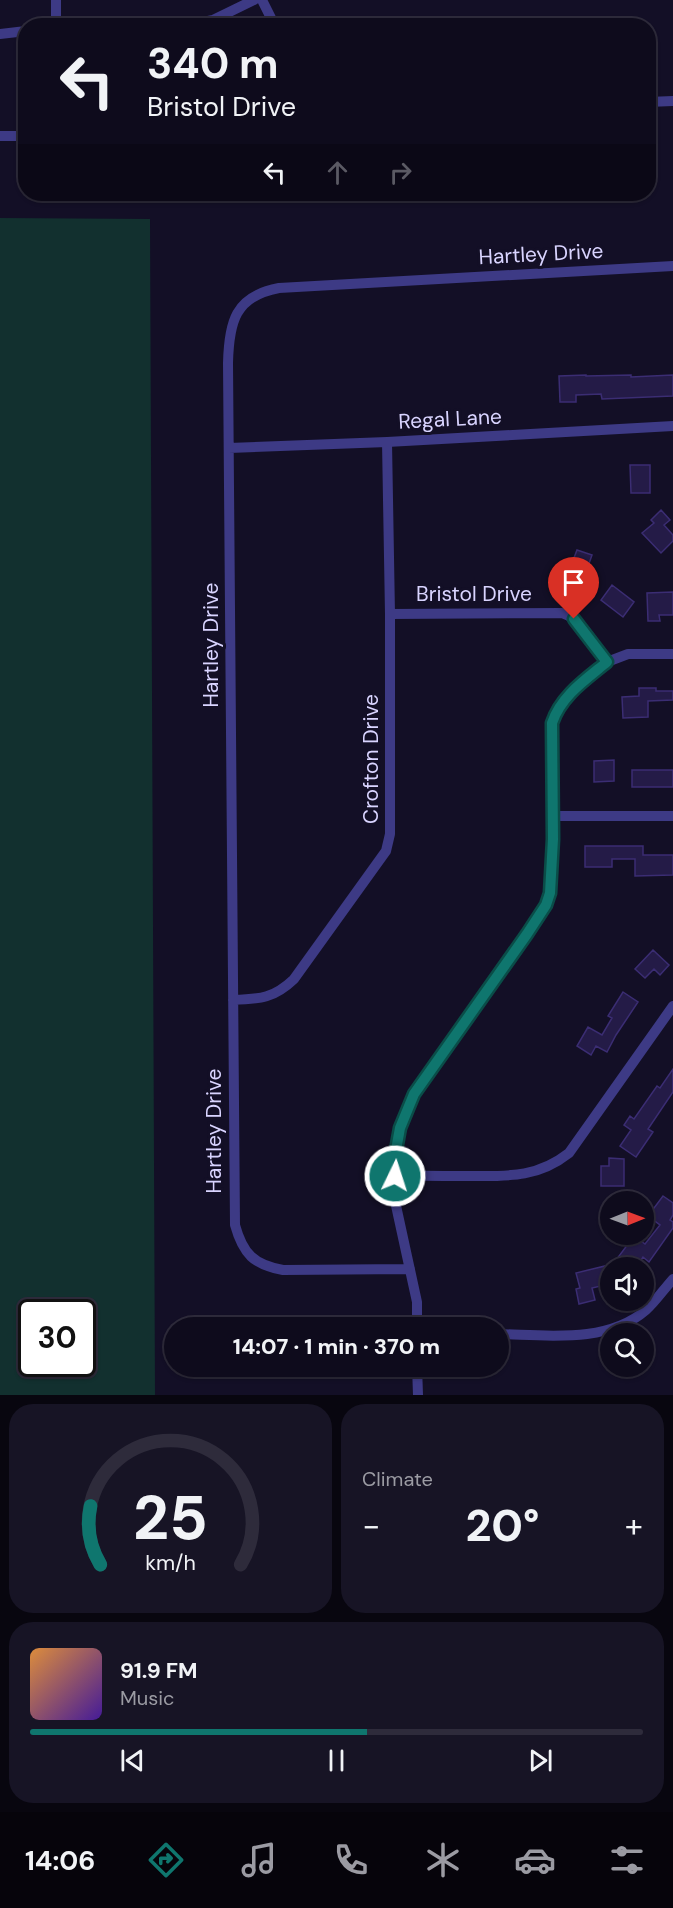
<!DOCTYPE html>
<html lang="en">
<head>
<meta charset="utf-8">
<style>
  :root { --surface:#0e0b1c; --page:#171425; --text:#f1f3f6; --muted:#9b9ba3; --line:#2e2b3b; --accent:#0f766e }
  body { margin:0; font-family:"DM Sans",sans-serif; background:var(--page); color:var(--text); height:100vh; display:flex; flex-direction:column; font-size:22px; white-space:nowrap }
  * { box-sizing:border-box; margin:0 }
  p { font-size:20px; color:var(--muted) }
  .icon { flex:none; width:33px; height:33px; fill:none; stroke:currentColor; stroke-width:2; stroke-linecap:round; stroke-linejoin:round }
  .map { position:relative; height:1395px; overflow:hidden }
  .details { display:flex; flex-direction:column; gap:9px; padding:9px; background:#08060f; flex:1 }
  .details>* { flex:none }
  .top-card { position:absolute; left:18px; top:18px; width:638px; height:183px; border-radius:24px; box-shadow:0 2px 4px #0004,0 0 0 2px var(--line); background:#0e0b1c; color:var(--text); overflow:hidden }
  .needle { width:39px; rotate:89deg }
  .tools { position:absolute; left:600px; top:1191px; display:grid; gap:12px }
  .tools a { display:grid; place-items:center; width:54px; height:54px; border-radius:50%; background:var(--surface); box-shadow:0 2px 4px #0004,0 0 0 2px var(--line); font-size:30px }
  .speed { position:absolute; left:18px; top:1299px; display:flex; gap:12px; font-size:30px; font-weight:700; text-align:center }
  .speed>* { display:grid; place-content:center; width:78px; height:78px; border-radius:50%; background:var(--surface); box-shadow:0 2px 4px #0004,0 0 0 2px var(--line); line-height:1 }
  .speed .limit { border:3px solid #111; border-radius:9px; background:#fff; color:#111 }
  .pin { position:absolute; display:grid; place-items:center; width:51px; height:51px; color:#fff; margin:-62px -26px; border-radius:50% 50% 50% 0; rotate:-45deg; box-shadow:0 0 6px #0007 }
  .pin .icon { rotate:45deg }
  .me { position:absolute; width:66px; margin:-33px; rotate:4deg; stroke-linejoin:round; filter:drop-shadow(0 0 4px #0008) }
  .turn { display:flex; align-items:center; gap:21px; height:126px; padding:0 30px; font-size:27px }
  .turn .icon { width:78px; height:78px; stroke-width:2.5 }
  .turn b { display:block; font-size:42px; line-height:51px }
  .lanes { display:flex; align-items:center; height:57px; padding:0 30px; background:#0003; justify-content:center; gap:30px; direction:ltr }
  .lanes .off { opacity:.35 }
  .big { font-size:45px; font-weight:800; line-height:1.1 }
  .details .tile { flex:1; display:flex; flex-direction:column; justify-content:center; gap:9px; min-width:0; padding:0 21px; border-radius:24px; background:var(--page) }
  .details .dial { align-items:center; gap:0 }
  .dial svg { height:156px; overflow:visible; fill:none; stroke:var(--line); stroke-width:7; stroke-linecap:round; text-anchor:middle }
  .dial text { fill:var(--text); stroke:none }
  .song { display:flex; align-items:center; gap:18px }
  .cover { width:72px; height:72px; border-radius:9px; background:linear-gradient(135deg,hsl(30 70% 55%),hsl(260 70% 35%)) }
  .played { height:6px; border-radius:3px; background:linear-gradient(90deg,var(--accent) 55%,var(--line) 55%) }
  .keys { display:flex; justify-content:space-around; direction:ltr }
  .heat { display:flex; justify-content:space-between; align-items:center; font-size:33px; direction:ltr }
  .details .tiles { flex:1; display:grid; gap:9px; grid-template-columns:1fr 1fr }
  .tile:last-child { grid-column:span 2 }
  .trip { position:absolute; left:164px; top:1317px; width:345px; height:60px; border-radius:30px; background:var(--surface); box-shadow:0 2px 4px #0004,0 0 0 2px var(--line); font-weight:800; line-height:60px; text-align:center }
  .dock { display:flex; height:96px; justify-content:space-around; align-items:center; background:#06040b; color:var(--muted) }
  .dock .icon { width:42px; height:42px }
  .dock .current { color:var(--accent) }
  .dock b { font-size:27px; color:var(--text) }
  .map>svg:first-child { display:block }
  .green { fill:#12302f; fill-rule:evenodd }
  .building { fill:#241b47; stroke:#3b2d73; stroke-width:1.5 }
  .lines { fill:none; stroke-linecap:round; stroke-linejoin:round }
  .street { stroke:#3d3a85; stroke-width:10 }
  .route-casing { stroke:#0a4d48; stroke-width:15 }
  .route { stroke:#0f766e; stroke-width:10 }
  .labels { text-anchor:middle; stroke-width:6; stroke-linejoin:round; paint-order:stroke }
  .street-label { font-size:21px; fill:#d9d4ff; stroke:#130f26 }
</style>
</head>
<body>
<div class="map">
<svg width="673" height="1395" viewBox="0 0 673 1395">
  <rect width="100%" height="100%" fill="#130f26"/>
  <!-- green -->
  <path class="green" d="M0,218L150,219L155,1395H0ZM32,1312H82V1364H32Z"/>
  <!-- building -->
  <path class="building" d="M586,375V376L631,375V377L673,375V396L602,399L601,394L576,395V402H560L559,376Z
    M630,465H650V493H631Z
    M661,510L670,520L664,525L673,535V541L661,553L642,533L654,523L651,520Z
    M577,550L592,555L586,572L581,570L577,580L561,575L566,561L572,563Z
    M612,585L634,602L623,617L601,600Z
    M673,592V615H659L660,621H648L647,593Z
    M639,688H656V691H673V700L648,701V717L623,718L622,697L639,696Z
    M614,760V781L594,782V761Z
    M632,770H673V787H632Z
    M585,846H643V855H673V875L635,876V859H612V867H585Z
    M653,950L669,965L660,975L654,969L645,978L635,969Z
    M623,992L638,1002L616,1035L607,1052L596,1046L591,1055L577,1046L588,1027L602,1035L612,1018L608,1016Z
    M673,1069V1092L648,1129L653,1132L636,1157L620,1146L631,1130L624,1125L630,1116L634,1119L657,1086L660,1088Z
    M609,1158L624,1159V1186H601V1166H609Z
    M663,1196L673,1203V1215L670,1220L673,1222V1228L649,1262L643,1257L636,1268H626L616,1260L634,1236L645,1244L660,1225L648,1216Z
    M605,1266L609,1284L592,1288L595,1300L579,1304L576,1289L580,1288L576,1273Z"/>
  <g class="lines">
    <!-- street -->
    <path class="street" d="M262,0L275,26
      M56,26V0
      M183,26L213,20L254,0
      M0,34L26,31
      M648,102L673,101
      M0,136H26
      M229,448L387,442L673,426
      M390,614L562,613C583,620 595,645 607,662
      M553,816H673
      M233,1000C261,999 274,998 294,979L386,851L390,834V614L387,442
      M395,1175C418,1176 442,1176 466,1176C505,1176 536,1179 569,1153L673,1006
      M410,1269L283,1270C254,1265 243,1254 235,1225L228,363C229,322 235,296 279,288L673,266
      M417,1328V1302L395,1201L396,1150L400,1128L414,1094L527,934L546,905L551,893L553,816L552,723L556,712L567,696L607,662L628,654H673
      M498,1334C546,1335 607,1344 646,1310C656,1301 664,1289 673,1279
      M417,1366L418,1395"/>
  </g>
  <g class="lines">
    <!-- route casing -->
    <g class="route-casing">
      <path id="route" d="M395,1176L396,1150L400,1128L414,1094L527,934L546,905L550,893L553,839L552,723C561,696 585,680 607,662L574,619"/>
    </g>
    <!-- route -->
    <use href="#route" class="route"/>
  </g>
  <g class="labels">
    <!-- street labels -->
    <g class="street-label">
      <text transform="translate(541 254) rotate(-3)" y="7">Hartley Drive</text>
      <text transform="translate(450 419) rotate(-3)" y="7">Regal Lane</text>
      <text x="474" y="601">Bristol Drive</text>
      <text transform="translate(211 645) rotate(-90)" y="7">Hartley Drive</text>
      <text transform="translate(371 759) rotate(-90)" y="7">Crofton Drive</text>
      <text transform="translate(214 1131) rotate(-90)" y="7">Hartley Drive</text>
    </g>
  </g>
</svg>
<div class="tools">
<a><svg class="needle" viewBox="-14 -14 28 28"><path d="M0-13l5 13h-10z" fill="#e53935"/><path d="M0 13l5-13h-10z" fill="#9b9ba3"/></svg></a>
<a><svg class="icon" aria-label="sound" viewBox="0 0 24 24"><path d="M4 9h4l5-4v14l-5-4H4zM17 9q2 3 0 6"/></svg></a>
<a><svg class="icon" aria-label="search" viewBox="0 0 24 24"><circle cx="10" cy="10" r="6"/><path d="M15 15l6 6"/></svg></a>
</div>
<div class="speed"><div class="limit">30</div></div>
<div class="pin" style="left:574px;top:619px;background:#d93025"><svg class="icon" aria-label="arrive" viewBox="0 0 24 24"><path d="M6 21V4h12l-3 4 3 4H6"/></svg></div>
<svg class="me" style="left:395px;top:1176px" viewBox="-20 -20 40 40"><circle r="17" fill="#0f766e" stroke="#fff" stroke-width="3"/><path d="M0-11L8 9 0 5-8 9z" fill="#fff"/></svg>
<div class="trip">14:07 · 1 min · 370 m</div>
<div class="top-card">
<div class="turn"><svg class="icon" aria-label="left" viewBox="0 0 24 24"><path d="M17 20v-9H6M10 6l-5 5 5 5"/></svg><div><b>340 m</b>Bristol Drive</div></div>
<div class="lanes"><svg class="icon" aria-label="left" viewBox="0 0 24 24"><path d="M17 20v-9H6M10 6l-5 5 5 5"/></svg><svg class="icon off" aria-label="ahead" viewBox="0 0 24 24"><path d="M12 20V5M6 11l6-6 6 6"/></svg><svg class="icon off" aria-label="right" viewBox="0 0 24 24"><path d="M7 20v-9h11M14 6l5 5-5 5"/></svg></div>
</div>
</div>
<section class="details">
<div class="tiles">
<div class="tile dial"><svg viewBox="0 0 100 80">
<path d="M14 69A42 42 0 1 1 86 69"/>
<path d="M14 69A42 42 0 0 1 9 39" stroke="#0f766e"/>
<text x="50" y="56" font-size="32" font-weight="700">25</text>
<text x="50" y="72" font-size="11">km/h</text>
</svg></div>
<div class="tile"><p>Climate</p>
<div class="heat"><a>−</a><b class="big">20°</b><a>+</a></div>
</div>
<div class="tile">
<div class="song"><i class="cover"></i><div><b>91.9 FM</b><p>Music</p></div></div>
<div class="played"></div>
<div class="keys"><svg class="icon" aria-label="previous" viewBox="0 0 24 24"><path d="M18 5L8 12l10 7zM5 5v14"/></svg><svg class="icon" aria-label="pause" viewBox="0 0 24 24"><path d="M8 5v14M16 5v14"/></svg><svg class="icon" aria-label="next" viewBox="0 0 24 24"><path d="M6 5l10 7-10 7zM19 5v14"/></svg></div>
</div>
</div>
</section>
<nav class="dock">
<b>14:06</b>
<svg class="icon current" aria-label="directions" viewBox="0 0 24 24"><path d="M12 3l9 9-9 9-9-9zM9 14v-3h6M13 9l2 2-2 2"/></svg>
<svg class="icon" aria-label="music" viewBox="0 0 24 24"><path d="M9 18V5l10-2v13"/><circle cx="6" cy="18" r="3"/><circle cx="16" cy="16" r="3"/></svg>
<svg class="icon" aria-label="phone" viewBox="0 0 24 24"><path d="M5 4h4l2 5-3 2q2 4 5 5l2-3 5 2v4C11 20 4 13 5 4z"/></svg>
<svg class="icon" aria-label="climate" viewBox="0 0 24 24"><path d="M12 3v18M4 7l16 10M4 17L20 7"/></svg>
<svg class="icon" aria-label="car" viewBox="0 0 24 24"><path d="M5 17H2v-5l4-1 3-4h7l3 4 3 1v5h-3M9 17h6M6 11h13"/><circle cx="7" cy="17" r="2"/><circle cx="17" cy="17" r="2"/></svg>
<svg class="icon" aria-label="filters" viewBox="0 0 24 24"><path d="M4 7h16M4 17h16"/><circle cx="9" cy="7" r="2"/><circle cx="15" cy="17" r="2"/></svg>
</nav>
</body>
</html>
